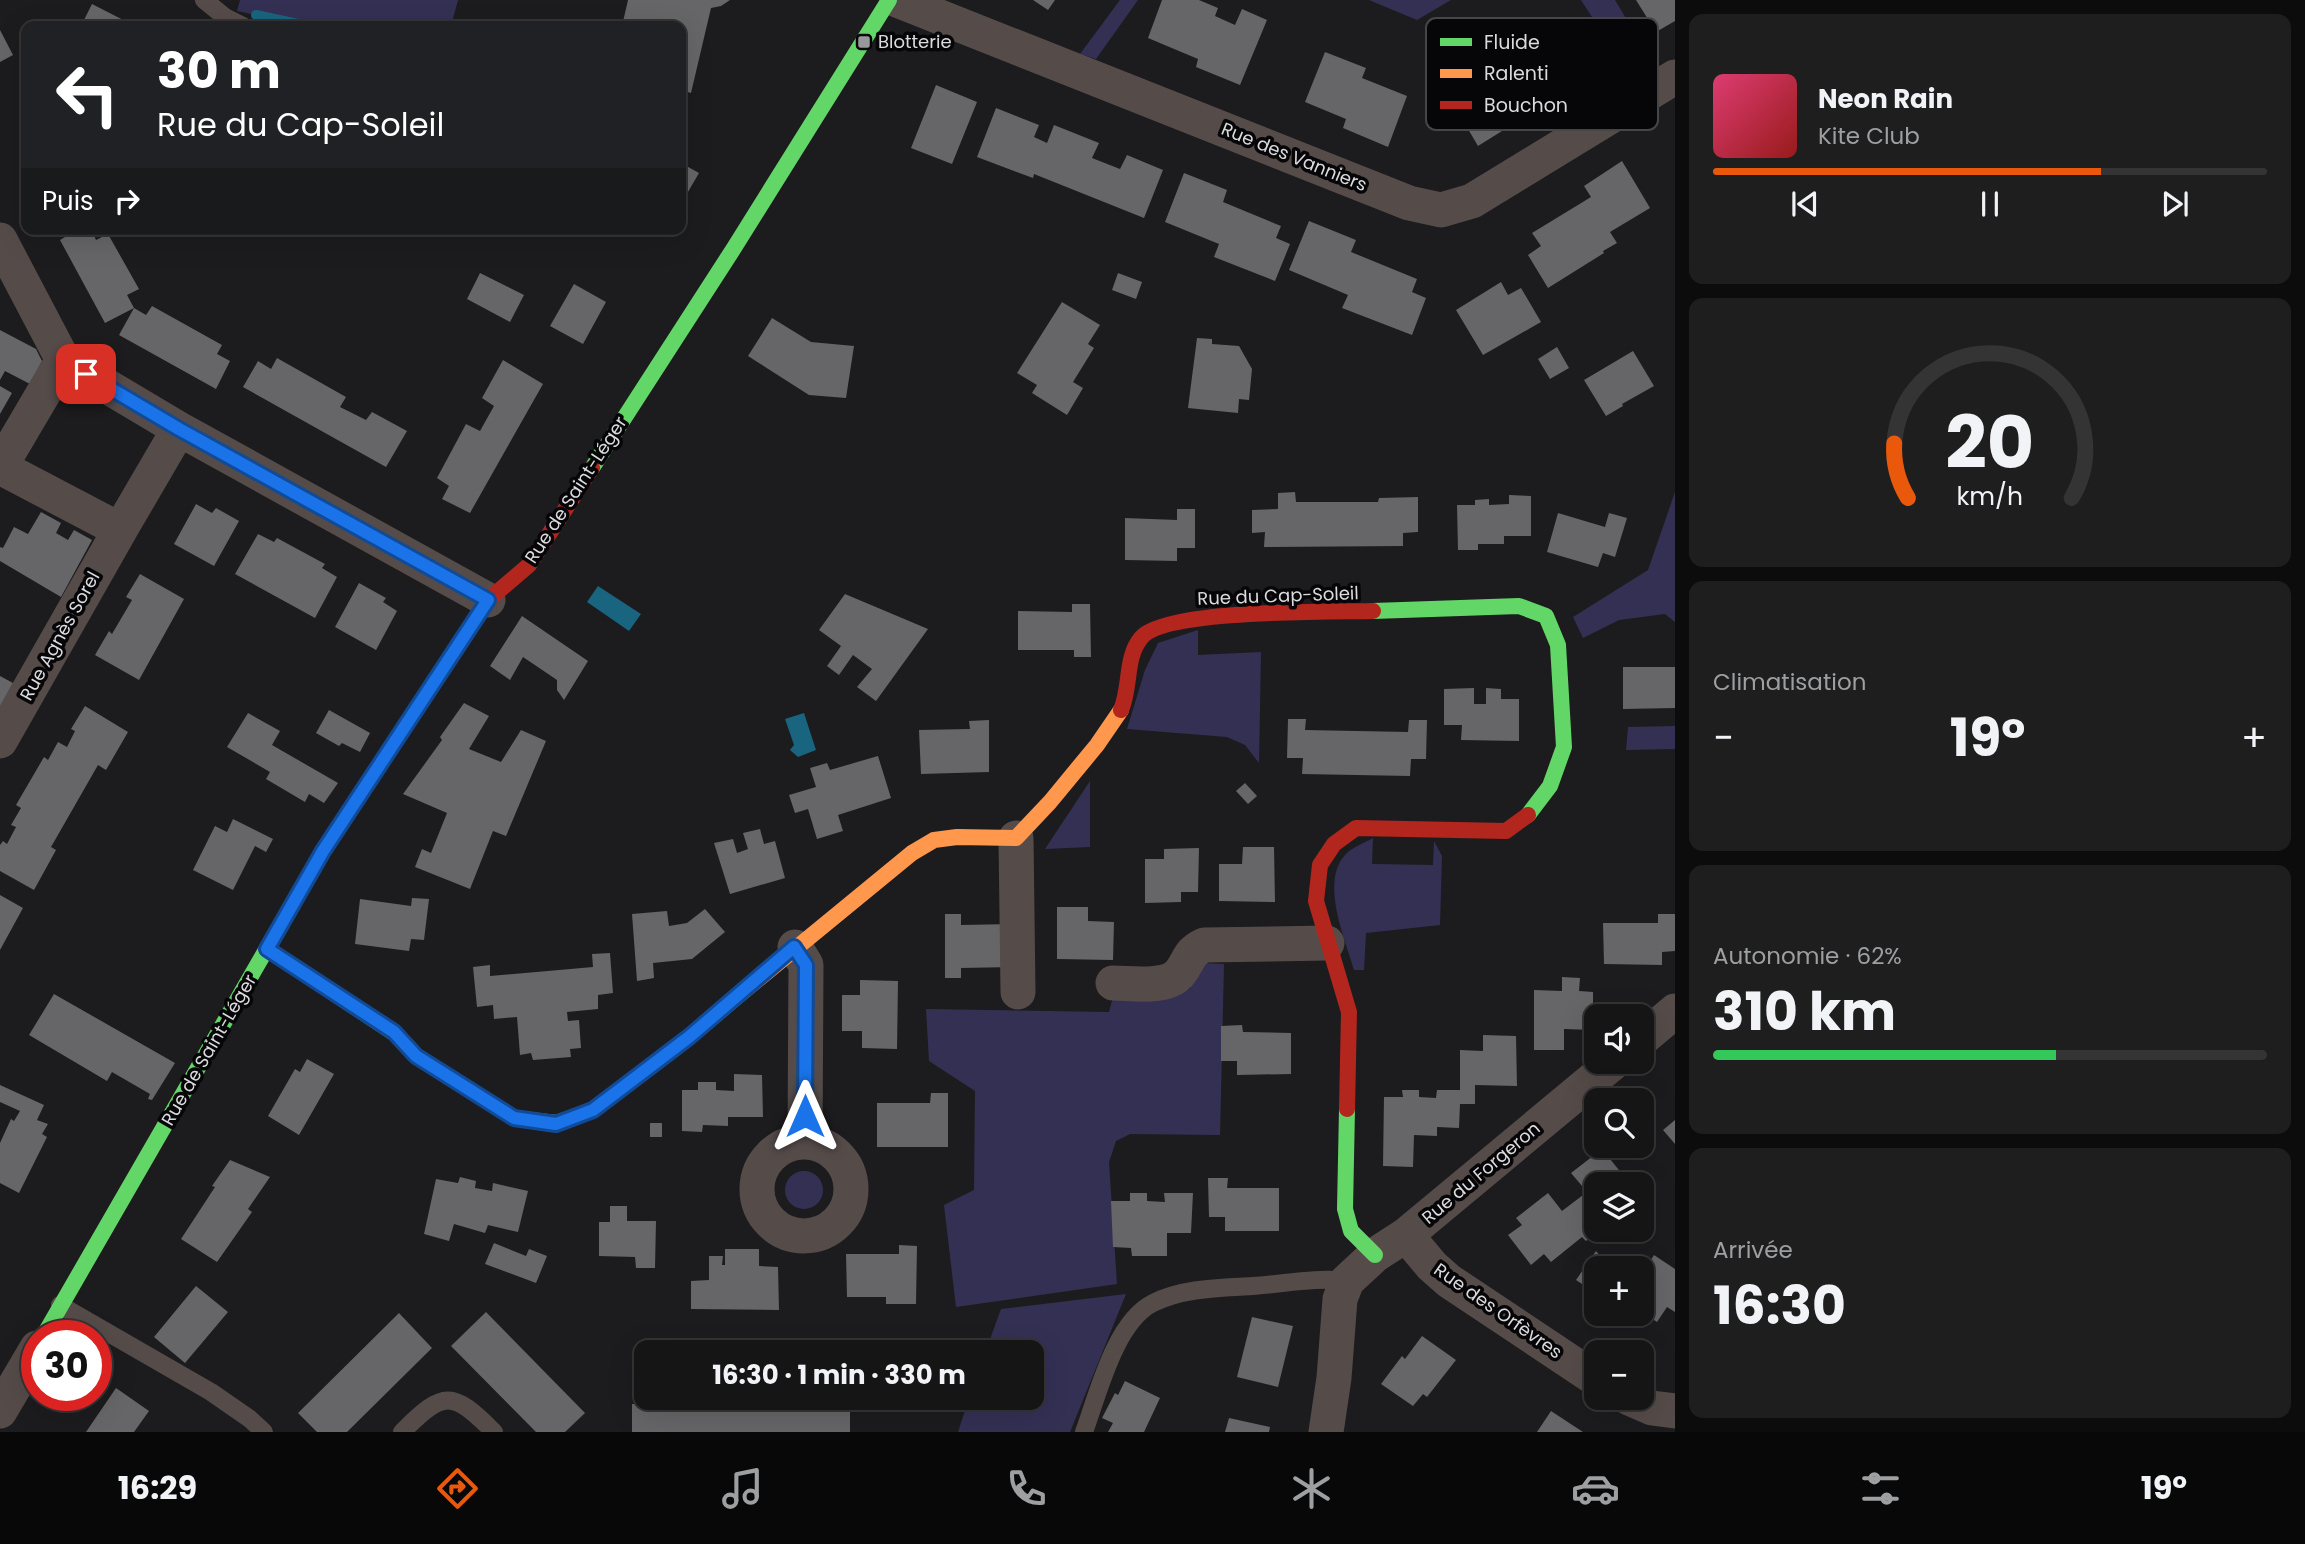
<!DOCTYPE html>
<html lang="fr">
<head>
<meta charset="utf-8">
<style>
  :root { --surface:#151516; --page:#1e1e1f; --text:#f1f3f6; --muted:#9d9fa1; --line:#343435; --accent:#ea580c }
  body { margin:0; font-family:Poppins,sans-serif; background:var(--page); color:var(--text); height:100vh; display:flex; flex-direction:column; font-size:26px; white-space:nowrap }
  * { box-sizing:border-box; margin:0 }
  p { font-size:23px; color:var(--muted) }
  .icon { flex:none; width:38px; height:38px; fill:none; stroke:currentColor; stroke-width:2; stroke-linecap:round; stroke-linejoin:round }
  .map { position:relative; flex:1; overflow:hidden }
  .side { display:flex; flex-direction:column; gap:14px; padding:14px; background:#0c0c0c; width:630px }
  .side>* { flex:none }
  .hud { position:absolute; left:21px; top:21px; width:665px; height:214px; border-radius:14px; box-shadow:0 7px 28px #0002,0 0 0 2px var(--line); background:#202124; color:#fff; overflow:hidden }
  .controls { position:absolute; left:1584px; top:1004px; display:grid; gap:14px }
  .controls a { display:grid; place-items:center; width:70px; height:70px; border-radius:14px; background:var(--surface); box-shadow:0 7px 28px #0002,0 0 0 2px var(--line); font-size:35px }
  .speed { position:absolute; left:21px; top:1320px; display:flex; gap:14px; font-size:35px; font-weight:700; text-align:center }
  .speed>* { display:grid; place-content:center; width:91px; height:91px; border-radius:50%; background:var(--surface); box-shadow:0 7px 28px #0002,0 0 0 2px var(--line); line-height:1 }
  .speed .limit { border:10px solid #d22; background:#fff; color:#111 }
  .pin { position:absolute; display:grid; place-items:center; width:60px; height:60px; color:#fff; margin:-30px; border-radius:14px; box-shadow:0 4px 10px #0006 }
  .me { position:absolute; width:77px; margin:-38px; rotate:0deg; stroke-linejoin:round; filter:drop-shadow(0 0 5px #0008) }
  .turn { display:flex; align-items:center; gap:24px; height:147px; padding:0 21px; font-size:32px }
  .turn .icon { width:91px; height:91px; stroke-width:2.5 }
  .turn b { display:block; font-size:49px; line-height:60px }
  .then { display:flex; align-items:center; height:66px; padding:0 21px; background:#0003; gap:14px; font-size:26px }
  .big { font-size:52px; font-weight:700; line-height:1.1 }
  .side .widget { flex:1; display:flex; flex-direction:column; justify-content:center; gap:10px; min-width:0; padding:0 24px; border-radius:14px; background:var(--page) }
  .side .dial { align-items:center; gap:0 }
  .dial svg { height:182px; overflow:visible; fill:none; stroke:var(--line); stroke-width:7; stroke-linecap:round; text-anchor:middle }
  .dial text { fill:var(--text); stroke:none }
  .song { display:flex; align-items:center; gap:21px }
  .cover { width:84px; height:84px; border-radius:10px; background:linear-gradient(135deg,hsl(340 70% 55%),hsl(0 70% 35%)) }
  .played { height:7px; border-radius:4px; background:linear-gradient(90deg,var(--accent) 70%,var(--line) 70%) }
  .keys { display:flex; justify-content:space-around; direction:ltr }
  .heat { display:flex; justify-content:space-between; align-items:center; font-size:38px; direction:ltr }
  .charge { height:10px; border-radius:5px; background:linear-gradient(90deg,#34c759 62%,var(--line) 0) }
  .trip { position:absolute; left:634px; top:1340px; width:410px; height:70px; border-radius:14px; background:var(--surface); box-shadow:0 7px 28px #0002,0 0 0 2px var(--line); font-weight:700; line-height:70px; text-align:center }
  .tabs { display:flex; height:112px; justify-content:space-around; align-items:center; background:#080809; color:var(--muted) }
  .tabs .icon { width:49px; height:49px }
  .tabs .current { color:var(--accent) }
  .tabs b { font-size:32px; color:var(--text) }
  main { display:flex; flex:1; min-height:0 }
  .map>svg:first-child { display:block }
  .green { fill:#343054 }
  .water { fill:#19647e }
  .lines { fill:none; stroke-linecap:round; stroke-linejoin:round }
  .stream { stroke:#19647e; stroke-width:10 }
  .building { fill:#666668 }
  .lane { stroke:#554c4a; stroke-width:18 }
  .street { stroke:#554c4a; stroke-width:35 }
  .fast { stroke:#63d668; stroke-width:16 }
  .slow { stroke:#ff974d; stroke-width:16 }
  .jam { stroke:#b3261e; stroke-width:16 }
  .route-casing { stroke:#114b97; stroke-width:18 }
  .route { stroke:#1a73e8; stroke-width:12 }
  .poi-dot { fill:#98989b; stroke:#060608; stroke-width:2.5 }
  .labels { text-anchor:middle; stroke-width:7; stroke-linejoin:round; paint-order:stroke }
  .poi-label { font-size:18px; fill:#dbdbde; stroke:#060608; text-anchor:start }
  .street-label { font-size:18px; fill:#dbdbde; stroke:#060608 }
  .key { fill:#060608; stroke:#464648; stroke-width:2 }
  .key-label { font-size:19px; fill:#dbdbde }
</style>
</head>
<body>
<main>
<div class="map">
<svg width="1675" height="1432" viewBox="0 0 1675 1432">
  <rect width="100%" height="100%" fill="#1c1c1e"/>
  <!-- green -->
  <path class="green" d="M240,0H458L451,26H307L237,11Z
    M1120,0H1138L1096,59L1080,54Z
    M1369,0H1451L1417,20Z
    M1581,0H1615L1655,67L1633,80Z
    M1675,492V622L1665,614L1619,620L1583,638L1573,617L1648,570Z
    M1198,630V655L1261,652L1259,763L1245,745L1227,737L1127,729L1145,670L1158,643Z
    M1675,726V749L1626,750L1628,727Z
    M1090,781V847L1045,849Z
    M1373,838L1372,864L1433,865L1434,841L1442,856L1440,925L1366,933L1364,970H1354C1345,938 1320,883 1345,855C1351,848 1364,843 1373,838Z
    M1203,963L1224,964L1220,1135L1130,1134L1116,1141L1109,1162L1117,1284L956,1307L944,1205L974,1190L975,1091L929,1061L926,1009L1109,1012L1114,993L1190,989L1195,970Z
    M785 1190a19 19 0 1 1 38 0a19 19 0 1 1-38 0Z
    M1126,1294L1070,1432H958L969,1398H1031V1353H985L1001,1309Z"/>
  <!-- water -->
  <path class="water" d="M598,586L641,614L629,631L587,602Z
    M804,713L816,750L798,757L790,750L794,745L785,719Z"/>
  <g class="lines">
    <!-- stream -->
    <path class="stream" d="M256,15L307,26"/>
  </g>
  <!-- building -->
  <path class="building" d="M628,0H730L721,6L711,8L691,93L681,90V26H622Z
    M1033,0H1055L1048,10Z
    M1162,0H1199L1218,8L1215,16L1235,25L1242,9L1267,20L1240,85L1196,67L1198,59L1148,38Z
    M1636,0H1675V21L1656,32Z
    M92,4L135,26H81Z
    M0,30L13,55L0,62Z
    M1325,52L1366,68L1362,78L1407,96L1388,147L1343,128L1346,119L1305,102Z
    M1480,62L1518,121L1478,146L1451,100L1467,90L1459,76Z
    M936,85L977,102L952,164L911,148Z
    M996,108L1039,125L1034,137L1047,143L1054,125L1099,143L1092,158L1120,169L1127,155L1163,170L1144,218L1034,174L1033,178L977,157Z
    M1622,161L1650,208L1610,232L1617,243L1603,251L1604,253L1548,288L1528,255L1541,246L1532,233L1591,197L1584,186Z
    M681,163L699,173L681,204Z
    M1184,173L1227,190L1223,202L1281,226L1276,238L1290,244L1275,281L1214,257L1219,244L1165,222Z
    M1309,221L1356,240L1351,252L1417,279L1412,292L1426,298L1412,335L1342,308L1348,295L1289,270Z
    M61,229H91L96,240L108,234L139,289L127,295L134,308L105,323L60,240L65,237Z
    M480,273L524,295L510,322L467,299Z
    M1118,273L1142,282L1136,299L1112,290Z
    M1501,282L1508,295L1521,288L1541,322L1483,355L1456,310Z
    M574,284L606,302L583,344L550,326Z
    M1062,302L1100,325L1088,344L1094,348L1073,382L1083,388L1067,415L1032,393L1037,385L1017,373Z
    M152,306L222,345L217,354L230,361L216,389L119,335L134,308L146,315Z
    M772,318L811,342L854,346L846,398L809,395L748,356Z
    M0,330L36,349L42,361L30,384L5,371L0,380Z
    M1197,338L1212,339V344L1239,346L1252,369L1249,400L1239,399L1238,413L1188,408Z
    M1557,347L1569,368L1550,379L1538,359Z
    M1633,351L1654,386L1622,404L1623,406L1606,416L1584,380Z
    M277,358L346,397L340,407L366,420L372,412L407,431L386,467L243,387L258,361L271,369Z
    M503,360L543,384L470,513L442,499L449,486L437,478L466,424L480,431L494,406L482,398Z
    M0,386L12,393L0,414Z
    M1295,492L1296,502H1378L1379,498L1418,497V532L1403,533V546L1264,547L1265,532L1252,533V510L1278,509V493Z
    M1509,495L1531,496V536H1504V544H1478V550H1458L1457,505H1475V500L1489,499V505L1509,504Z
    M196,504L212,513L216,508L239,521L214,566L174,544Z
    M1177,509H1195V548H1177V561L1125,560V518L1177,520Z
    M41,512L61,523L56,533L68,540L74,530L92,540L61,597L0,561V547L3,548L14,527L28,534Z
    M1558,513L1605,527L1609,513L1627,518L1615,557L1603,553L1598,567L1547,552Z
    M258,534L274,542L277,538L325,564L322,568L337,577L315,618L235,574Z
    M140,574L184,599L139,680L95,655L109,631L112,634L132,600L126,597Z
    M359,583L386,598L383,602L397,611L376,650L335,627Z
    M845,594L928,629L876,701L857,687L872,669L853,655L839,675L827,666L841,646L819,630Z
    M1072,604H1090L1091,657H1074V650H1018V611L1072,612Z
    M522,616L588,661L564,700L557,690V680L523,657L510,680L490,666Z
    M1623,667H1675V708L1623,709Z
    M0,676L13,683L0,707Z
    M1474,688V704H1486V688L1501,689V699H1519V741L1461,740L1462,725H1444V689Z
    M464,703L489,716L469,749L501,762L521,730L546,741L506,836L493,831L470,889L415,867L422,849L431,853L447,813L403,794L442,740L440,737Z
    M85,706L128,732L106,770L98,765L51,847L56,850L34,890L0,871V845L3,841L7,844L16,827L11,825L21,808L16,805L44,757L48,760L58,742L67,747L75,731L71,729Z
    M329,710L370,733L360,752L342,743L339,746L316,733Z
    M248,713L280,731L272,745L338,783L324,803L309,794L305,802L266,779L270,772L227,747Z
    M1288,719H1306L1305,730L1408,732L1409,720H1427L1426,759H1411L1410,776L1302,774L1303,758H1287Z
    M989,720V772L921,774L919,730L970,729L969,721Z
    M878,756L891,798L838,815L843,831L817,839L808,809L795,813L789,795L816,787L810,768L827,763L830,770Z
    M1245,783L1257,796L1248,804L1236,791Z
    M233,819L273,839L266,852L255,846L233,890L193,870L215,826L227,832Z
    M760,829L764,844L775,841L785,878L730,894L714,843L733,839L737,853L748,849L743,833Z
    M1243,847H1274L1275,902L1219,901V864H1242Z
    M1199,848L1198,892H1181V902L1145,903V859H1164V849Z
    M0,895L23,908L0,950Z
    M412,898L429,899L424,940L411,939L409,951L355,944L360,899L411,906Z
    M1057,907H1088V921L1114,922L1113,960L1057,959Z
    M705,909L725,932L692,959L653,963L654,978L637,981L632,914L667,911L669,926L687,923Z
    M945,914H961V925L1013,924L1014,967L961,968V978H945Z
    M1658,914H1675V951L1662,952V965L1604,964L1603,923H1658Z
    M610,953L613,993L598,995V1009L567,1012L568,1021L579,1020L581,1048L570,1049L571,1057L533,1060L531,1053L520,1055L517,1017L494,1019L493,1005L477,1007L473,967L490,965V976L593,967L592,954Z
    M1562,977L1580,978L1579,991L1593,992V1030L1564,1029V1050H1534V990L1562,991Z
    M860,980L898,981L897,1049L862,1048V1031H842V995H860Z
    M54,994L175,1063L152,1100L148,1099L150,1094L112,1072L107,1081L29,1035Z
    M1242,1025L1243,1032L1291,1033V1074L1237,1075V1061H1221V1026Z
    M1483,1035L1516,1036L1517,1086L1475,1085V1104H1460L1459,1128L1437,1127V1136L1414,1135L1413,1167L1383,1166L1384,1097H1403L1402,1090H1419V1097L1436,1098L1437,1090H1460V1050L1483,1051Z
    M307,1059L334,1074L299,1135L268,1116L295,1069L300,1072Z
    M734,1074L762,1075L763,1117H728V1126L703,1125L702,1132L682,1131V1090H698V1082H716V1090L734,1091Z
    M0,1085L44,1105L37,1120L48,1124L42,1134L47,1137L19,1193L0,1183V1143L11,1119L14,1121L20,1111L0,1102Z
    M931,1093H948V1147H877V1103H930Z
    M1675,1120V1144L1663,1130Z
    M650,1123H662V1137H650Z
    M1602,1149L1631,1185H1596V1230H1599L1586,1241L1582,1237L1551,1262L1544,1254L1531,1265L1508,1235L1522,1225L1516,1218L1548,1193L1562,1211L1587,1192L1571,1173Z
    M230,1160L270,1177L248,1209L252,1212L217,1262L181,1239L215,1187L212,1186Z
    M460,1177L476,1181L475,1188L492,1191L493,1183L528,1191L518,1232L488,1225L485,1233L454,1224L449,1241L424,1234L436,1179L458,1183Z
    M1208,1178H1228L1227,1188H1279V1231H1225V1217H1209Z
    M1130,1193H1147V1201L1165,1202L1164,1193H1193L1191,1233H1167V1256H1132L1131,1248L1113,1247L1111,1201H1130Z
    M610,1206H627V1221H656L655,1268H636L635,1257L599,1256V1222H610Z
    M494,1243L526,1256L529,1249L547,1256L536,1283L485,1264Z
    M899,1245L917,1246L916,1304H886V1297H847L846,1254H899Z
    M725,1249H759V1266L778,1267L779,1310L691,1309V1281L709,1280V1256H723L722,1265H725Z
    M1596,1251L1611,1269H1596L1594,1292L1576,1280Z
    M1654,1255L1675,1269V1312L1667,1307L1657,1322L1642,1312V1274Z
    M196,1286L228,1312L185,1363L154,1337Z
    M486,1312L585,1413L565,1432H536L451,1346Z
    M399,1313L432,1348L347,1432H317L298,1413Z
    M1252,1317L1293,1326L1278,1387L1237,1377Z
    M1422,1336L1456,1360L1427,1397L1423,1394L1413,1406L1381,1384L1402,1356L1405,1359Z
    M1125,1381L1160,1398L1144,1432H1108L1113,1423L1102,1418L1115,1393L1118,1395Z
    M116,1388L149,1411L134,1432H86Z
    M632,1404H850V1432H632Z
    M1551,1411L1583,1432H1537Z
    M1229,1418L1270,1427L1269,1432H1225Z"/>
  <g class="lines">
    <!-- lane -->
    <path class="lane" d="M204,0L225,17L243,26
      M60,1305L211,1392L250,1419L264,1432
      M402,1432C444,1390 452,1390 494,1432
      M1084,1432C1098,1394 1115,1322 1153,1303C1183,1288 1219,1288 1252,1286C1284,1284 1316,1277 1347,1281"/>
    <!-- street -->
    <path class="street" d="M897,0L1409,203L1441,210L1472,201L1675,77
      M0,240L63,360L179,429L488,600
      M120,530L179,429
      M0,741L120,530L0,467L63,360
      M1016,838L1018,992
      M795,947L806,965L805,1142
      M1113,983C1132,983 1165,989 1179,974C1190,961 1187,953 1204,945L1327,943
      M1642,1039L1675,1011
      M757 1189a47 47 0 1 1 94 0a47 47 0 1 1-94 0Z
      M1406,1235L1432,1266L1449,1281L1596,1379
      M1629,1398L1652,1408L1675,1411
      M0,1411L37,1348
      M1326,1432L1334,1378L1340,1299L1347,1281L1375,1255L1406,1235L1614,1062"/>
    <!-- fast -->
    <path class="fast" d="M592,468L734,248L889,0
      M1373,611L1519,606L1546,616L1558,645L1564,747L1550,786L1528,815
      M267,949L394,1033L416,1056L514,1118L556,1123L593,1110L689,1037L745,990
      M1347,1109L1345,1209L1351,1231L1375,1255
      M44,1335L323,851L363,790"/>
    <!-- slow -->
    <path class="slow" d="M745,990L912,853L934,840L957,837L1016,838L1050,802L1097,745L1121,710"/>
    <!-- jam -->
    <path class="jam" d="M1121,710C1131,687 1125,657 1141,638C1163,609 1331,612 1373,611
      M363,790L488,600L529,565L592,468
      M1347,1109L1349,1012L1316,901L1320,865L1334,844L1356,828L1506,831L1528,815"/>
  </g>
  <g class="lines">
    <!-- route casing -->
    <g class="route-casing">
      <path id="route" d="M86,374L179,429L488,600L323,851L267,949L394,1032L416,1056L514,1118L556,1124L593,1110L689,1037L794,947L806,965L805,1116"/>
    </g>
    <!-- route -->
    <use href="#route" class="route"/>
  </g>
  <!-- markers -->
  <rect class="poi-dot" x="857" y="35" width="14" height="14" rx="3.5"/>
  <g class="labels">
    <!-- poi labels -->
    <g class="poi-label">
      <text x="878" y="48">Blotterie</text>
    </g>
    <!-- street labels -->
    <g class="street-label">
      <text transform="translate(1294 157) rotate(22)" y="6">Rue des Vanniers</text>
      <text transform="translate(576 490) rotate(-57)" y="6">Rue de Saint-Léger</text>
      <text transform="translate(1278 596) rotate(-2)" y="6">Rue du Cap-Soleil</text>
      <text transform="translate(60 636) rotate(-61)" y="6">Rue Agnès Sorel</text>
      <text transform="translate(209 1050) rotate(-60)" y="6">Rue de Saint-Léger</text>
      <text transform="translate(1481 1173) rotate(-40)" y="6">Rue du Forgeron</text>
      <text transform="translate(1498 1311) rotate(35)" y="6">Rue des Orfèvres</text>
    </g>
  </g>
  <!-- legend -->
  <rect x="1426" y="18" width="232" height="112" rx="10" class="key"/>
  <rect x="1440" y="38" width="32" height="8" fill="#63d668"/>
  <rect x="1440" y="69" width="32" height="9" fill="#ff974d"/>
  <rect x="1440" y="101" width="32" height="8" fill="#b3261e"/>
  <g class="key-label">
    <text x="1484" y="49">Fluide</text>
    <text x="1484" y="80">Ralenti</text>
    <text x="1484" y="112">Bouchon</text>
  </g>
</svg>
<div class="controls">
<a><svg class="icon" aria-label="sound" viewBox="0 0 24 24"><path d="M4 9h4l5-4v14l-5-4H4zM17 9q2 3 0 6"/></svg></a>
<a><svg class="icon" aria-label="search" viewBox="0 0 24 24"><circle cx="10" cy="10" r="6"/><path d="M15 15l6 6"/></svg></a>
<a><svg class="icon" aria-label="layers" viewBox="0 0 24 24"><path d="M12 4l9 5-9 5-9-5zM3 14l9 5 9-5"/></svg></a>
<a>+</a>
<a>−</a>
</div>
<div class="speed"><div class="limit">30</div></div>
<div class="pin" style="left:86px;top:374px;background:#d93025"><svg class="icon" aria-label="arrive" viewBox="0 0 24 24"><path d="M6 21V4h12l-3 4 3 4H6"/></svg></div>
<svg class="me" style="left:805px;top:1116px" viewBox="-20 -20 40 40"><path d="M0-17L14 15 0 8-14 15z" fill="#1a73e8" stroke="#fff" stroke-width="4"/></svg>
<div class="trip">16:30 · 1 min · 330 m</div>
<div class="hud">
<div class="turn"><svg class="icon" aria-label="left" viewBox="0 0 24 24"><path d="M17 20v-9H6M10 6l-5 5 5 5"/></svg><div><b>30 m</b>Rue du Cap-Soleil</div></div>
<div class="then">Puis<svg class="icon" aria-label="right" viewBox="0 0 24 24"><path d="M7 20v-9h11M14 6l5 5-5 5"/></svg></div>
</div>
</div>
<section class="side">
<div class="widget">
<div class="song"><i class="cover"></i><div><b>Neon Rain</b><p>Kite Club</p></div></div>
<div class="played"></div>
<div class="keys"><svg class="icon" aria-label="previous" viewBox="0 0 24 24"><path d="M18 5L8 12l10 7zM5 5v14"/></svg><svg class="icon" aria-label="pause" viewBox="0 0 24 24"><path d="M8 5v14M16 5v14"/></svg><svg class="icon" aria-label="next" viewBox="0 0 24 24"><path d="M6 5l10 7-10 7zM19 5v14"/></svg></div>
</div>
<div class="widget dial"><svg viewBox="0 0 100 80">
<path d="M14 69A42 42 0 1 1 86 69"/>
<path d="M14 69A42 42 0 0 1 8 45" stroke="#ea580c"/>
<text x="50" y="56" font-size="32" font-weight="700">20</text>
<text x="50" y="72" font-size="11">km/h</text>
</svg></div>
<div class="widget"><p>Climatisation</p>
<div class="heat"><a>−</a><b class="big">19°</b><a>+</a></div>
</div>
<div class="widget"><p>Autonomie · 62%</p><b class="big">310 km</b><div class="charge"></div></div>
<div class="widget"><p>Arrivée</p><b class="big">16:30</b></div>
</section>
</main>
<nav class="tabs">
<b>16:29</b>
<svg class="icon current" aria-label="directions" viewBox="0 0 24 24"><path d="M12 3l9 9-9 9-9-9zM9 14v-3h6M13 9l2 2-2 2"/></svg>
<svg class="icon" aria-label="music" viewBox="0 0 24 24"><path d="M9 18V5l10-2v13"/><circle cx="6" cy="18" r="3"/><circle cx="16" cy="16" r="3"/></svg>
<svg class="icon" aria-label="phone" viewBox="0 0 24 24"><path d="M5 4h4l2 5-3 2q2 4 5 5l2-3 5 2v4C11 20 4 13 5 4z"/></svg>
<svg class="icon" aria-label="climate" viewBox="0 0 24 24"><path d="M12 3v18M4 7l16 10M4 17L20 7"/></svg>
<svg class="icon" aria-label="car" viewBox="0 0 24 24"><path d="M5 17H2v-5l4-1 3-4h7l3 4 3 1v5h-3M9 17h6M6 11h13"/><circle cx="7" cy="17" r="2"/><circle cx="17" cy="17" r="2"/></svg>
<svg class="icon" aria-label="filters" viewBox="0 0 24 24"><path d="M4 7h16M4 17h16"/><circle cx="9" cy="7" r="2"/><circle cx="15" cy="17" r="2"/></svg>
<b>19°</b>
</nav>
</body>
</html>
